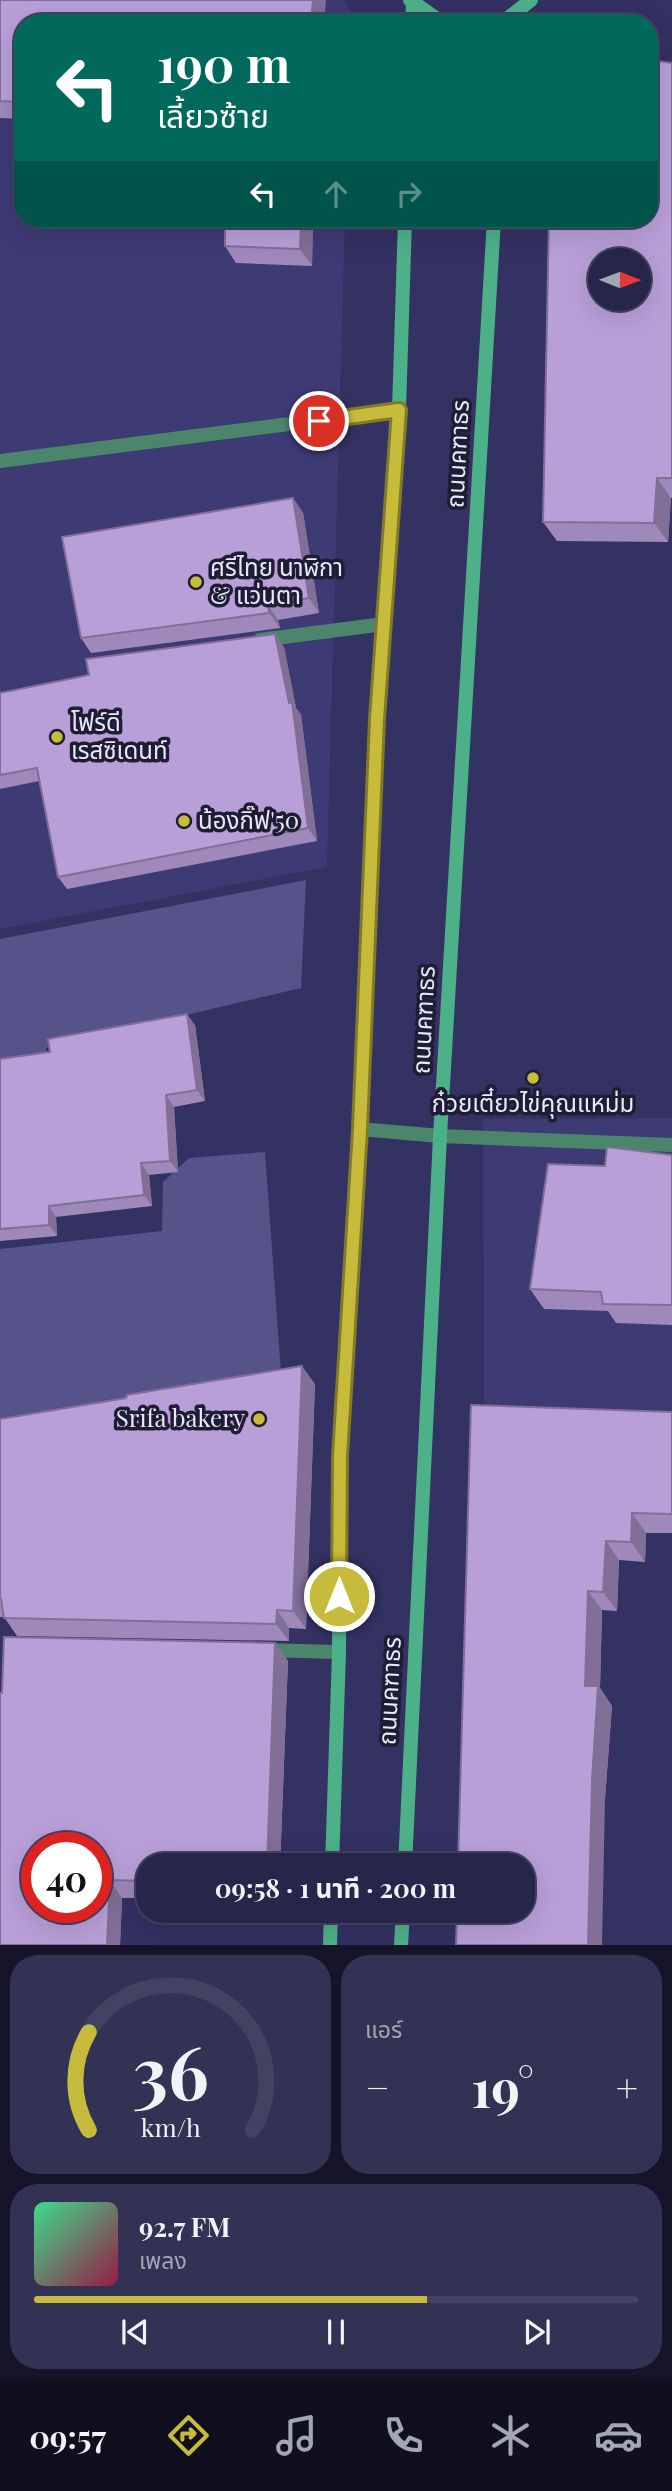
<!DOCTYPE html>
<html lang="th">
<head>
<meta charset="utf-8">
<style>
  :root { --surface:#27254a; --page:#333154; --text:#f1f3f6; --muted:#a4a5b5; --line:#434262; --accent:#c7bb3b }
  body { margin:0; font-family:"Playfair Display","Noto Sans Thai",serif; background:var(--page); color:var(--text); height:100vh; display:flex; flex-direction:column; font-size:26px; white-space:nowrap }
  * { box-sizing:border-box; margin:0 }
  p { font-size:23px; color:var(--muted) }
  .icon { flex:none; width:38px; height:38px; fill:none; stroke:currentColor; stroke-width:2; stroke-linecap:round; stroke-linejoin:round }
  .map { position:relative; height:1945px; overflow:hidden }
  .sheet { display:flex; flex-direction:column; gap:10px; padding:10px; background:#151429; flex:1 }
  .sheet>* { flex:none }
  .hud { position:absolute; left:14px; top:14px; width:644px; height:214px; border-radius:28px; box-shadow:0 7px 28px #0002,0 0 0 2px var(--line); background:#00695c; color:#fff; overflow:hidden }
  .needle { width:46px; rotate:91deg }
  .controls { position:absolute; left:588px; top:248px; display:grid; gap:14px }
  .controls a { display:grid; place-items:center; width:63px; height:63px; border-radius:50%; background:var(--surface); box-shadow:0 7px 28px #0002,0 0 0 2px var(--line); font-size:35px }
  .speed { position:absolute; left:21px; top:1832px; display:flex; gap:14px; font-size:35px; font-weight:700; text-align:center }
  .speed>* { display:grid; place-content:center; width:91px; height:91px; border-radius:50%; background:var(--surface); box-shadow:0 7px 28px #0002,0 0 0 2px var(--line); line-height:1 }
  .speed .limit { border:10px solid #d22; background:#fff; color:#111 }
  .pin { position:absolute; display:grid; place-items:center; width:60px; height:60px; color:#fff; margin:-30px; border:4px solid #fff; border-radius:50%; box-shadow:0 2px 7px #0007 }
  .me { position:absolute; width:77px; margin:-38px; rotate:0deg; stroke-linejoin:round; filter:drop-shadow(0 0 5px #0008) }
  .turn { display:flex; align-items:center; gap:24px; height:147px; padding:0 28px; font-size:32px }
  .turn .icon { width:91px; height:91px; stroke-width:2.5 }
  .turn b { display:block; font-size:49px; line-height:60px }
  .lanes { display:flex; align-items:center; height:66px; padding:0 28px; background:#0003; justify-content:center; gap:35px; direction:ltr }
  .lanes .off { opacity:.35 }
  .big { font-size:52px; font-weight:700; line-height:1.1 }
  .sheet .widget { flex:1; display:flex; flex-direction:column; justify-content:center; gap:10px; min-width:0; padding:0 24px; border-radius:28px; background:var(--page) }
  .sheet .dial { align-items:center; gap:0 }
  .dial svg { height:182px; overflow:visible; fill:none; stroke:var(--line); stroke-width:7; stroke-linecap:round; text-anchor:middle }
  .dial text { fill:var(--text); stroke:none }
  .song { display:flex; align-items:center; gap:21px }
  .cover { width:84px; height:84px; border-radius:10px; background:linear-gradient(135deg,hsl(150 70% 55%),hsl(340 70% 35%)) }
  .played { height:7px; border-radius:4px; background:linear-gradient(90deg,var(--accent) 65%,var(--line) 65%) }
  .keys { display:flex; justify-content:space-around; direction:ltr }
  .heat { display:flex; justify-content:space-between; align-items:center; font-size:38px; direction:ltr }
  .sheet .tiles { flex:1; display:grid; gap:10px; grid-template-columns:1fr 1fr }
  .widget:last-child { grid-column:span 2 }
  .trip { position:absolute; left:136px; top:1853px; width:399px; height:70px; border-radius:28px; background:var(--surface); box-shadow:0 7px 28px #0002,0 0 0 2px var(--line); font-weight:700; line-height:70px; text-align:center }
  .tab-bar { display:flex; height:112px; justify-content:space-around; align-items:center; background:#100f1e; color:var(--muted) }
  .tab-bar .icon { width:49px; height:49px }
  .tab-bar .on { color:var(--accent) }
  .tab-bar b { font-size:32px; color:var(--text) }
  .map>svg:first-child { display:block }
  .built { fill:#3e3a74 }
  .green { fill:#555389 }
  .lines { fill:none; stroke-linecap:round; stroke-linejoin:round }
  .lane { stroke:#4b866c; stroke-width:14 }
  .street { stroke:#4b866c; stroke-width:14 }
  .secondary { stroke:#4cb188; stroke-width:14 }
  .wall { fill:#9e89ba }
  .shaded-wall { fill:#816f97 }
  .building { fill:#b89fd8; stroke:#816f97; stroke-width:2; fill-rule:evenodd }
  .route-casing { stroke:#817a26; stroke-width:18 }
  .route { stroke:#c7bb3b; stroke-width:12 }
  .poi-dot { fill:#c7bb3b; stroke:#1e1d34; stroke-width:2.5 }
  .labels { text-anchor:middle; stroke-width:7; stroke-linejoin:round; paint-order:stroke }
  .street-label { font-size:24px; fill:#e7e8fb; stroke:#1e1d34 }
  .poi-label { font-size:24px; fill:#e7e8fb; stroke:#1e1d34; text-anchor:start }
</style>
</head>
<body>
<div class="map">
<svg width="672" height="1945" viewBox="0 0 672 1945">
  <rect width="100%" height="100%" fill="#343163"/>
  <!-- built -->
  <path class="built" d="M0,0H344L351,12L350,23H23V219H345L327,867L0,929Z
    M672,1118V1431L484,1425L483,1119Z"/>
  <!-- green -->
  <path class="green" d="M306,880L301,988L46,1048L54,1128L0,1119V939Z
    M265,1152L281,1373L0,1431V1249L162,1231L163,1182L189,1158Z"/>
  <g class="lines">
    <!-- lane -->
    <path class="lane" d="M260,640L384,624
      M360,1129L440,1136L672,1145"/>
    <!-- street -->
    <path class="street" d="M0,461L399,410
      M263,1650L339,1652"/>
    <!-- secondary -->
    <path class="secondary" d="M410,0L443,23
      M412,23L413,4
      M497,23L503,22L531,0
      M332,1866L339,1652L340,1456L360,1129L377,719L399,410L405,219
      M405,1866L440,1136L494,219
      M330,1945L331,1911
      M401,1945L403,1911"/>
  </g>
  <!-- wall -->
  <path class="wall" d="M0,0H325L326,1L23,23V119L0,118Z
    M672,63V498H671L668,542L557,541L543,522Z
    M313,219L312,266L236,263L225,246Z
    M293,498L303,513L319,613L278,620L280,628L91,653L81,638Z
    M284,647L296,708L301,715L317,841L67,889L58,877L39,781L0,789V693Z
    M195,1025L205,1101L174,1107L178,1172L149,1175L152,1206L56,1217L57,1236L0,1241V1059L50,1052Z
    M672,1155V1325L616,1323L608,1311L544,1309L530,1289L605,1166Z
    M315,1384L306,1629L289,1628V1641L17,1636L4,1617H0V1419Z
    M471,1405L672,1412V1533H646L645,1562L619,1560L617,1611L602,1610L600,1688L612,1706L605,1799Z
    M275,1643L288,1661L280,1866H149V1898H122L120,1945H0Z"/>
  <!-- shaded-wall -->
  <path class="shaded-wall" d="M313,0H325L326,1L324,23H311Z
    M301,219H313L312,266L300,249Z
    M657,478L671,498L668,542L654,523Z
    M293,498L303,513L319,613L309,598Z
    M268,605L278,620L280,628L269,613Z
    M275,634L284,647L296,708L301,715L317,841L308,828L289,703Z
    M187,1014L195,1025L205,1101L197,1090Z
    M166,1095L174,1107L178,1172L170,1161Z
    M141,1163L149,1175L152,1206L144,1195Z
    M49,1206L56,1217L57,1236L49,1225Z
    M302,1366L315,1384L306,1629L293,1611Z
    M632,1513L646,1533L645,1562L631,1542Z
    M606,1541L619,1560L617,1611L603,1592Z
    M588,1591L602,1610L600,1688L612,1706L605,1799L602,1945H588L585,1686Z
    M277,1610L289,1628V1641L276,1624Z
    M275,1643L288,1661L280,1866H267Z
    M110,1880L122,1898L120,1945H107Z"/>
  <!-- building -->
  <path class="building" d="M0,0H313L311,23H23V102L0,101Z
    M649,60L672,63V478H657L654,523L543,522L549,219H649ZM600,261H639V299H600Z
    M225,219H301L300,249L225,246Z
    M293,498L309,598L268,605L269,613L81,638L62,537Z
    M275,634L289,703L292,702L308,828L58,877L37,768L0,775V693L89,675L86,659Z
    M187,1014L197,1090L166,1095L170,1161L141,1163L144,1195L49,1206V1225L0,1229V1059L50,1052L48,1039Z
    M607,1147L672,1155V1305L603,1304L601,1292L530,1289L548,1164L605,1166Z
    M302,1366L293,1611L277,1610L276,1624L4,1618L1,1599H0V1419L126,1398L127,1395Z
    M471,1405L672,1412V1514L632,1513L631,1542L606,1541L603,1592L588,1591L585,1686H598L592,1780L588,1945H456L457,1911H523V1866H458Z
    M4,1637L275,1643L267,1866H149V1881L110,1880L107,1945H0V1693H2ZM37,1848H96V1908H37Z"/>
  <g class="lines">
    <!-- route casing -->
    <g class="route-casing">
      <path id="route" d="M319,421L399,410L377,719L360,1129L340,1456L339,1596"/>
    </g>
    <!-- route -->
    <use href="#route" class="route"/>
  </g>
  <!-- markers -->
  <g class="poi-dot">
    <circle cx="196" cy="582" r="7"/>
    <circle cx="57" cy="737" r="7"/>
    <circle cx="184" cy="821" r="7"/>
    <circle cx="533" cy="1078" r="7"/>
    <circle cx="259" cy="1419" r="7"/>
  </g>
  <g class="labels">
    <!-- street labels -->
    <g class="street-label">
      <text transform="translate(458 454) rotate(-87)" y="8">ถนนคฑาธร</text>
      <text transform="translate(424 1020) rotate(-87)" y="8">ถนนคฑาธร</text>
      <text transform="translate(390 1691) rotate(-87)" y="8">ถนนคฑาธร</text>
    </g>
    <!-- poi labels -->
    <g class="poi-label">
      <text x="210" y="576">ศรีไทย นาฬิกา<tspan x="210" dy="28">&amp; แว่นตา</tspan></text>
      <text x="71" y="731">โฟร์ดี<tspan x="71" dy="28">เรสซิเดนท์</tspan></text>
      <text x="198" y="829">น้องกิ๊ฟ'50</text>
      <text x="533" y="1112" text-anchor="middle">ก๋วยเตี๋ยวไข่คุณแหม่ม</text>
      <text x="245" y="1427" text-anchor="end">Srifa bakery</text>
    </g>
  </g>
</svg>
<div class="controls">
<a><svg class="needle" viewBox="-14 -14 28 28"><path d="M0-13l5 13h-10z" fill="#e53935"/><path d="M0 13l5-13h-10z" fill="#a4a5b5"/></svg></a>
</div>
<div class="speed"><div class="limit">40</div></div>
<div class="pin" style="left:319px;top:421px;background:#d93025"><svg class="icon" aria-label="arrive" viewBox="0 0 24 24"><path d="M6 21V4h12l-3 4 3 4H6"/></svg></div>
<svg class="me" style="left:339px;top:1596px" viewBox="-20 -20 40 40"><circle r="17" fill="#c7bb3b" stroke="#fff" stroke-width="3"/><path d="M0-11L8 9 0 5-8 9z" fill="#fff"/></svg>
<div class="trip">09:58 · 1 นาที · 200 m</div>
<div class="hud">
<div class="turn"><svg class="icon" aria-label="left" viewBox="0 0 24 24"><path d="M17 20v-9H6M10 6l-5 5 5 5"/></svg><div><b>190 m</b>เลี้ยวซ้าย</div></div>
<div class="lanes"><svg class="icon" aria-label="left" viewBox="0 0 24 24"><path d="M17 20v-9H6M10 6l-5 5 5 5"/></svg><svg class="icon off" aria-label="ahead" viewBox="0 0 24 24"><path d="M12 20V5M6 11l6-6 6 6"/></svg><svg class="icon off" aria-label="right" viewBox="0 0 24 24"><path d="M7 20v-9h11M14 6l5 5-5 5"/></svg></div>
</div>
</div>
<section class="sheet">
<div class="tiles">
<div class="widget dial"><svg viewBox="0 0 100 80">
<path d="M14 69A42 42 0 1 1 86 69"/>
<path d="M14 69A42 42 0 0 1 14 26" stroke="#c7bb3b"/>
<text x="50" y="56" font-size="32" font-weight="700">36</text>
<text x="50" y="72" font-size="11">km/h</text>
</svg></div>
<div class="widget"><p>แอร์</p>
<div class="heat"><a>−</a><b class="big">19°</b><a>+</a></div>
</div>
<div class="widget">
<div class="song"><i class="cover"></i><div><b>92.7 FM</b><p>เพลง</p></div></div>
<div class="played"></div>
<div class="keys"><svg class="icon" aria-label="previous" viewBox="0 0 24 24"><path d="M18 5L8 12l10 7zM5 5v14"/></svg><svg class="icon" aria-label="pause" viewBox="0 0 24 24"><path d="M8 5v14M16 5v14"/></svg><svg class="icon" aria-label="next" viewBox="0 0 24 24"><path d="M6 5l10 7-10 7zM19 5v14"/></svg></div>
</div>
</div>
</section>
<nav class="tab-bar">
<b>09:57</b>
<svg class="icon on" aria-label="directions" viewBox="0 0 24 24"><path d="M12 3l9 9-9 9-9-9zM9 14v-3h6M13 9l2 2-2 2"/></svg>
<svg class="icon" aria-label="music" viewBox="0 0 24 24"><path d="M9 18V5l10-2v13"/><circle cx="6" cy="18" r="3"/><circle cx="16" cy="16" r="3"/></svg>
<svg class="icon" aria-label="phone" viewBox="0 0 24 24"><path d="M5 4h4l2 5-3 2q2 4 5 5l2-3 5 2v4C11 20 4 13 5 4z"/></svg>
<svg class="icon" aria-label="climate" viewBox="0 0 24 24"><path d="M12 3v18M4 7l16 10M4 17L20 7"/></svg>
<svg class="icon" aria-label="car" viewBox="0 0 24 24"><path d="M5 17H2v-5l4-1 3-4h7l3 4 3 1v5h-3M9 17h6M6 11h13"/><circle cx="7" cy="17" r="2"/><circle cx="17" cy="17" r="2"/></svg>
</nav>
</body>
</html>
